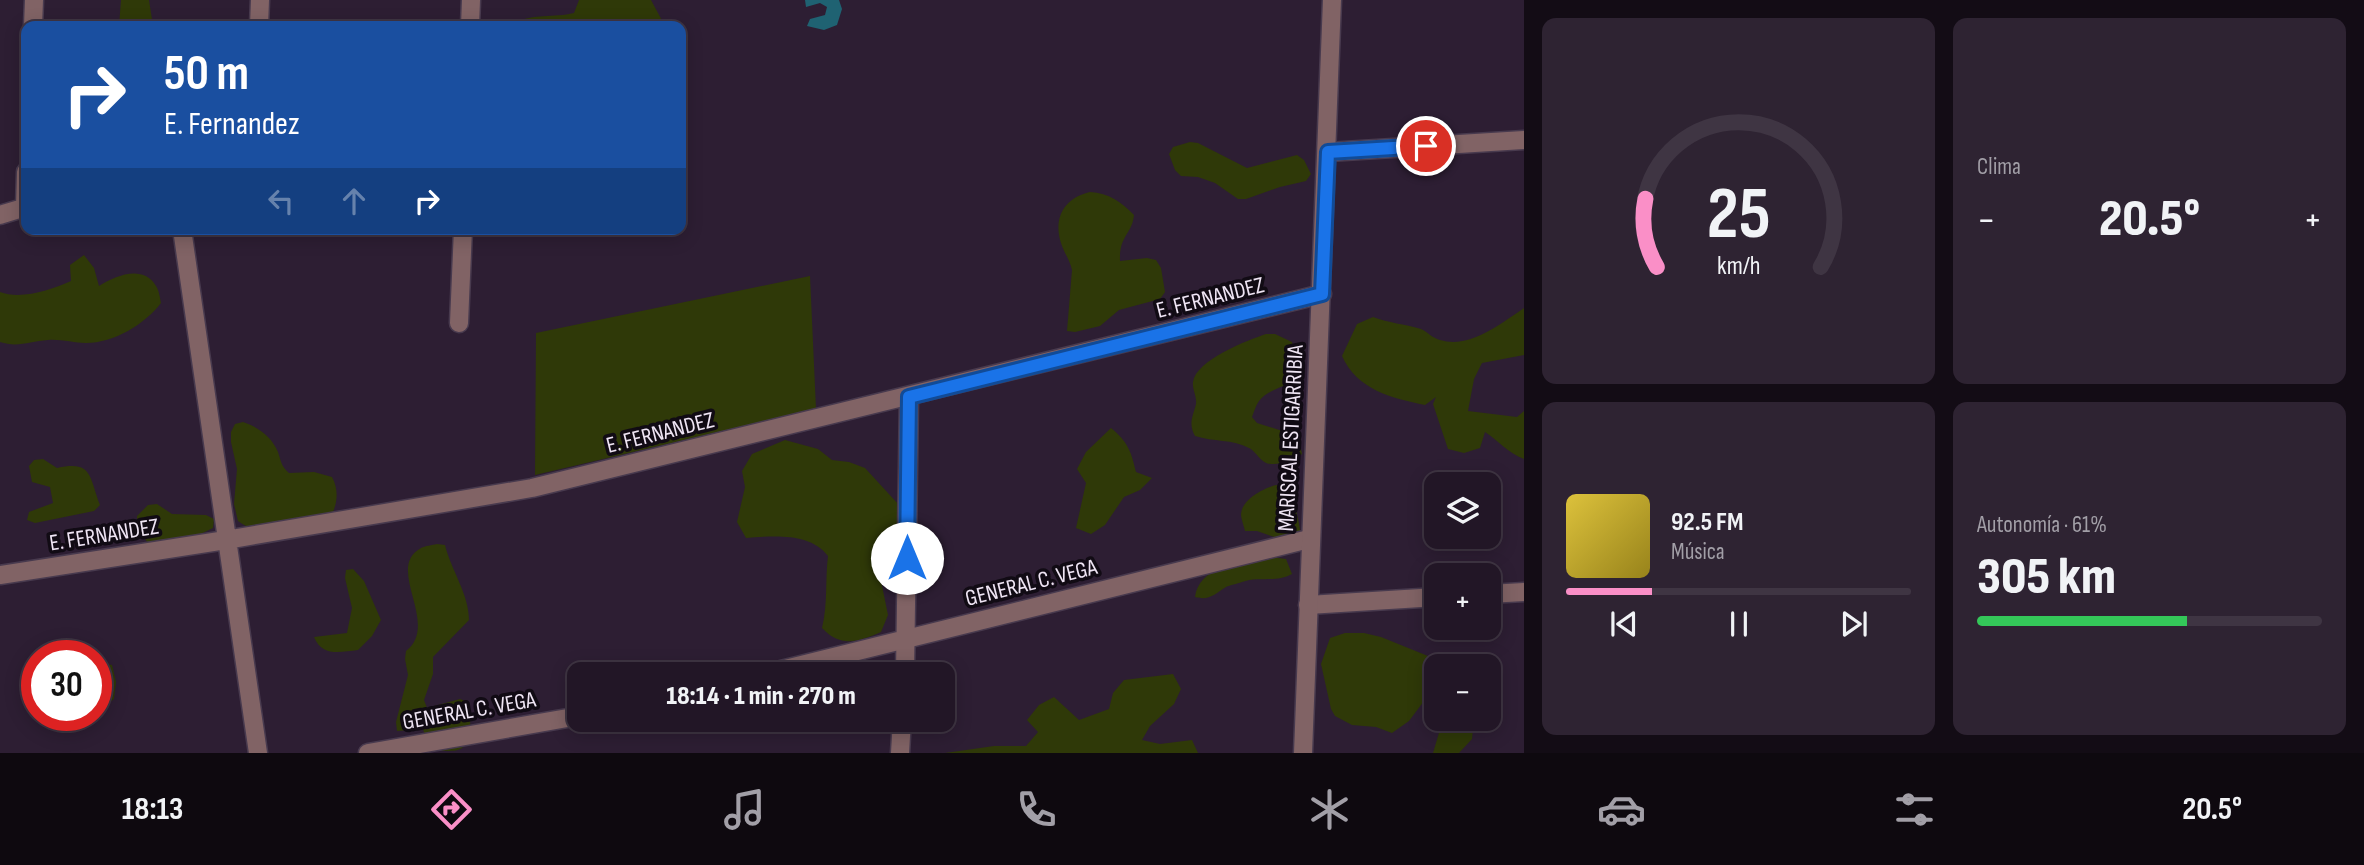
<!DOCTYPE html>
<html lang="es">
<head>
<meta charset="utf-8">
<style>
  :root { --surface:#221626; --page:#2e2332; --text:#f1f3f6; --muted:#a29fa7; --line:#3f3543; --accent:#fa8fc7 }
  body { margin:0; font-family:"Sofia Sans Condensed",sans-serif; background:var(--page); color:var(--text); height:100vh; display:flex; flex-direction:column; font-size:26px; white-space:nowrap }
  * { box-sizing:border-box; margin:0 }
  p { font-size:23px; color:var(--muted) }
  .icon { flex:none; width:38px; height:38px; fill:none; stroke:currentColor; stroke-width:2; stroke-linecap:round; stroke-linejoin:round }
  .map { position:relative; flex:1; overflow:hidden }
  .side { display:flex; flex-direction:column; gap:18px; padding:18px; background:#130c15; width:840px }
  .side>* { flex:none }
  .top-card { position:absolute; left:21px; top:21px; width:665px; height:214px; border-radius:14px; box-shadow:0 4px 18px #0003,0 0 0 2px var(--line); background:#1a4fa0; color:#fff; overflow:hidden }
  .fabs { position:absolute; left:1424px; top:472px; display:grid; gap:14px }
  .fabs a { display:grid; place-items:center; width:77px; height:77px; border-radius:14px; background:var(--surface); box-shadow:0 4px 18px #0003,0 0 0 2px var(--line); font-size:35px }
  .speed { position:absolute; left:21px; top:640px; display:flex; gap:14px; font-size:35px; font-weight:700; text-align:center }
  .speed>* { display:grid; place-content:center; width:91px; height:91px; border-radius:50%; background:var(--surface); box-shadow:0 4px 18px #0003,0 0 0 2px var(--line); line-height:1 }
  .speed .limit { border:10px solid #d22; background:#fff; color:#111 }
  .pin { position:absolute; display:grid; place-items:center; width:60px; height:60px; color:#fff; margin:-30px; border:4px solid #fff; border-radius:50%; box-shadow:0 2px 7px #0007 }
  .me { position:absolute; width:77px; margin:-38px; rotate:0deg; stroke-linejoin:round; filter:drop-shadow(0 0 5px #0008) }
  .turn { display:flex; align-items:center; gap:24px; height:147px; padding:0 28px; font-size:32px }
  .turn .icon { width:91px; height:91px; stroke-width:2.5 }
  .turn b { display:block; font-size:49px; line-height:60px }
  .lanes { display:flex; align-items:center; height:66px; padding:0 28px; background:#0003; justify-content:center; gap:35px; direction:ltr }
  .lanes .off { opacity:.35 }
  .big { font-size:52px; font-weight:800; line-height:1.1 }
  .side .card { flex:1; display:flex; flex-direction:column; justify-content:center; gap:10px; min-width:0; padding:0 24px; border-radius:14px; background:var(--page) }
  .side .dial { align-items:center; gap:0 }
  .dial svg { height:182px; overflow:visible; fill:none; stroke:var(--line); stroke-width:7; stroke-linecap:round; text-anchor:middle }
  .dial text { fill:var(--text); stroke:none }
  .song { display:flex; align-items:center; gap:21px }
  .cover { width:84px; height:84px; border-radius:10px; background:linear-gradient(135deg,hsl(50 70% 55%),hsl(50 70% 35%)) }
  .played { height:7px; border-radius:4px; background:linear-gradient(90deg,var(--accent) 25%,var(--line) 25%) }
  .keys { display:flex; justify-content:space-around; direction:ltr }
  .heat { display:flex; justify-content:space-between; align-items:center; font-size:38px; direction:ltr }
  .charge { height:10px; border-radius:5px; background:linear-gradient(90deg,#34c759 61%,var(--line) 0) }
  .side .tiles { flex:1; display:grid; gap:18px; grid-template-columns:repeat(2,1fr) }
  .trip { position:absolute; left:567px; top:662px; width:388px; height:70px; border-radius:14px; background:var(--surface); box-shadow:0 4px 18px #0003,0 0 0 2px var(--line); font-weight:800; line-height:70px; text-align:center }
  .tabs { display:flex; height:112px; justify-content:space-around; align-items:center; background:#0e090f; color:var(--muted) }
  .tabs .icon { width:49px; height:49px }
  .tabs .on { color:var(--accent) }
  .tabs b { font-size:32px; color:var(--text) }
  main { display:flex; flex:1; min-height:0 }
  .map>svg:first-child { display:block }
  .green { fill:#2f3908 }
  .water { fill:#1f6272 }
  .lines { fill:none; stroke-linecap:round; stroke-linejoin:round }
  .minor-casing { stroke:#483a4e; stroke-width:21 }
  .tertiary-casing { stroke:#483a4e; stroke-width:21 }
  .minor { stroke:#816365; stroke-width:18 }
  .tertiary { stroke:#816365; stroke-width:18 }
  .route-casing { stroke:#114b97; stroke-width:18 }
  .route { stroke:#1a73e8; stroke-width:12 }
  .labels { text-anchor:middle; stroke-width:7; stroke-linejoin:round; paint-order:stroke }
  .street-label { font-size:23px; fill:#efe5f4; stroke:#110b14 }
</style>
</head>
<body>
<main>
<div class="map">
<svg width="1524" height="753" viewBox="0 0 1524 753">
  <rect width="100%" height="100%" fill="#2d1e33"/>
  <!-- green -->
  <path class="green" d="M121,0H149L153,26H119Z
    M579,0H651L665,26H515V23C533,13 554,18 574,13Z
    M1190,142L1198,143L1247,168L1297,155L1304,160L1311,174L1306,181L1280,187L1246,199H1238L1215,183L1198,177L1181,176L1175,170L1169,154L1173,147Z
    M1090,192C1109,193 1121,202 1134,215C1132,235 1119,235 1120,261L1147,258L1156,260L1161,268L1165,292L1160,299L1119,310L1100,326L1075,332L1067,331L1072,270C1070,260 1064,253 1061,243C1053,218 1064,198 1090,192Z
    M84,255L94,268L99,286C115,276 143,264 156,286C159,290 160,298 161,303C145,324 114,343 86,343C74,343 61,339 48,340C30,341 18,348 0,342V292C21,300 51,290 71,281L70,265Z
    M810,276L816,409L535,475L536,333Z
    M1524,308V355L1482,363L1474,379L1468,411L1517,417L1524,411V459C1508,453 1499,441 1485,432L1480,448L1464,453L1448,449L1433,404L1436,397L1425,405C1392,398 1357,390 1342,356L1357,324L1373,317C1389,323 1404,324 1421,329C1428,332 1432,338 1440,340C1470,349 1500,324 1524,308Z
    M1266,334H1275L1292,342L1299,368V377C1287,387 1268,389 1259,401C1256,405 1254,412 1252,417L1257,423L1298,436L1302,454C1295,459 1281,465 1271,464C1261,464 1257,452 1249,448C1233,439 1213,442 1195,436C1188,424 1193,416 1196,404C1197,396 1192,389 1193,382C1196,360 1248,340 1266,334Z
    M243,422C258,427 272,437 278,452C281,461 281,466 289,473L314,472L332,477C338,488 338,500 333,512C308,525 263,541 238,521L234,504L237,469L231,442V432L235,424Z
    M1111,428C1128,442 1131,451 1136,472L1152,478L1140,490L1124,497L1105,525L1091,534L1076,528L1086,483L1077,469L1086,452Z
    M785,440L818,449L832,460L849,462L865,468L899,505L902,522L878,566L888,615L881,632C857,642 841,648 822,628C828,604 825,580 828,556C810,532 773,536 746,538L737,522L745,487L742,471L752,454Z
    M43,459L57,468C93,460 89,477 100,505L94,511L35,523L27,520L29,512L53,503L50,487L32,482L29,466L34,460Z
    M1276,485C1296,491 1297,517 1301,534L1286,541L1257,531H1245C1244,526 1241,519 1241,514C1242,499 1264,488 1276,485Z
    M157,504L172,514L206,515L214,519L213,528L182,543L150,547L137,525V516L148,505Z
    M437,544L445,545C451,570 469,594 469,620L433,657V674L424,700L427,708L460,699L468,702C470,715 475,744 458,750C450,752 438,750 429,750L423,729L397,731L396,722L408,675L405,659L406,651C441,624 384,568 421,548C425,546 432,545 437,544Z
    M1261,556L1286,559L1292,574C1276,583 1258,576 1242,582C1237,584 1230,585 1226,587C1215,594 1209,601 1195,597C1199,567 1237,564 1261,556Z
    M353,569L364,581L381,620L372,636L358,650C340,652 322,657 314,637L347,633L352,608L345,578L346,570Z
    M1345,633H1364L1381,637L1428,656L1437,667V713L1432,701H1424L1409,721L1392,733L1376,727L1352,725L1335,716L1331,709L1321,664L1330,638Z
    M96,662L112,665L116,682L114,699L108,704L96,708Z
    M1173,674L1181,689L1174,704L1150,726L1142,740L1160,744L1192,740L1198,753H945L994,746H1026L1038,732L1027,720L1039,705L1054,697L1079,720L1109,709L1113,693L1124,680Z
    M1439,719H1474L1472,739L1459,753H1433L1441,726Z"/>
  <!-- water -->
  <path class="water" d="M805,0H839L842,9L837,25L824,30L807,26L810,19L825,15L827,7L820,3L806,7Z"/>
  <g class="lines">
    <!-- minor casing -->
    <g class="minor-casing">
      <path id="minor" d="M33,26L34,0
        M259,26L260,0
        M470,26L471,0
        M1328,152L1524,140
        M25,207L26,172
        M0,215L26,207
        M182,229L258,753
        M459,323L463,229
        M0,575L226,540L532,488L1322,294
        M1489,594L1524,592
        M1308,605L1437,597
        M765,674L1309,539
        M905,674L909,397
        M368,753L579,716
        M900,753L902,719"/>
    </g>
    <!-- tertiary casing -->
    <g class="tertiary-casing">
      <path id="tertiary" d="M1303,753C1311,502 1324,251 1332,0"/>
    </g>
    <!-- minor -->
    <use href="#minor" class="minor"/>
    <!-- tertiary -->
    <use href="#tertiary" class="tertiary"/>
  </g>
  <g class="lines">
    <!-- route casing -->
    <g class="route-casing">
      <path id="route" d="M907,558L909,397L1322,294L1328,152L1426,146"/>
    </g>
    <!-- route -->
    <use href="#route" class="route"/>
  </g>
  <g class="labels">
    <!-- street labels -->
    <g class="street-label">
      <text transform="translate(1210 297) rotate(-14)" y="8">E. FERNANDEZ</text>
      <text transform="translate(660 432) rotate(-14)" y="8">E. FERNANDEZ</text>
      <text transform="translate(1290 438) rotate(-87)" y="8">MARISCAL ESTIGARRIBIA</text>
      <text transform="translate(104 534) rotate(-9)" y="8">E. FERNANDEZ</text>
      <text transform="translate(1031 582) rotate(-14)" y="8">GENERAL C. VEGA</text>
      <text transform="translate(469 710) rotate(-10)" y="8">GENERAL C. VEGA</text>
    </g>
  </g>
</svg>
<div class="fabs">
<a><svg class="icon" aria-label="layers" viewBox="0 0 24 24"><path d="M12 4l9 5-9 5-9-5zM3 14l9 5 9-5"/></svg></a>
<a>+</a>
<a>−</a>
</div>
<div class="speed"><div class="limit">30</div></div>
<div class="pin" style="left:1426px;top:146px;background:#d93025"><svg class="icon" aria-label="arrive" viewBox="0 0 24 24"><path d="M6 21V4h12l-3 4 3 4H6"/></svg></div>
<svg class="me" style="left:907px;top:558px" viewBox="-20 -20 40 40"><circle r="19" fill="#fff"/><path d="M0-13L10 11 0 6-10 11z" fill="#1a73e8"/></svg>
<div class="trip">18:14 · 1 min · 270 m</div>
<div class="top-card">
<div class="turn"><svg class="icon" aria-label="right" viewBox="0 0 24 24"><path d="M7 20v-9h11M14 6l5 5-5 5"/></svg><div><b>50 m</b>E. Fernandez</div></div>
<div class="lanes"><svg class="icon off" aria-label="left" viewBox="0 0 24 24"><path d="M17 20v-9H6M10 6l-5 5 5 5"/></svg><svg class="icon off" aria-label="ahead" viewBox="0 0 24 24"><path d="M12 20V5M6 11l6-6 6 6"/></svg><svg class="icon" aria-label="right" viewBox="0 0 24 24"><path d="M7 20v-9h11M14 6l5 5-5 5"/></svg></div>
</div>
</div>
<section class="side">
<div class="tiles">
<div class="card dial"><svg viewBox="0 0 100 80">
<path d="M14 69A42 42 0 1 1 86 69"/>
<path d="M14 69A42 42 0 0 1 9 39" stroke="#fa8fc7"/>
<text x="50" y="56" font-size="32" font-weight="700">25</text>
<text x="50" y="72" font-size="11">km/h</text>
</svg></div>
<div class="card"><p>Clima</p>
<div class="heat"><a>−</a><b class="big">20.5°</b><a>+</a></div>
</div>
<div class="card">
<div class="song"><i class="cover"></i><div><b>92.5 FM</b><p>Música</p></div></div>
<div class="played"></div>
<div class="keys"><svg class="icon" aria-label="previous" viewBox="0 0 24 24"><path d="M18 5L8 12l10 7zM5 5v14"/></svg><svg class="icon" aria-label="pause" viewBox="0 0 24 24"><path d="M8 5v14M16 5v14"/></svg><svg class="icon" aria-label="next" viewBox="0 0 24 24"><path d="M6 5l10 7-10 7zM19 5v14"/></svg></div>
</div>
<div class="card"><p>Autonomía · 61%</p><b class="big">305 km</b><div class="charge"></div></div>
</div>
</section>
</main>
<nav class="tabs">
<b>18:13</b>
<svg class="icon on" aria-label="directions" viewBox="0 0 24 24"><path d="M12 3l9 9-9 9-9-9zM9 14v-3h6M13 9l2 2-2 2"/></svg>
<svg class="icon" aria-label="music" viewBox="0 0 24 24"><path d="M9 18V5l10-2v13"/><circle cx="6" cy="18" r="3"/><circle cx="16" cy="16" r="3"/></svg>
<svg class="icon" aria-label="phone" viewBox="0 0 24 24"><path d="M5 4h4l2 5-3 2q2 4 5 5l2-3 5 2v4C11 20 4 13 5 4z"/></svg>
<svg class="icon" aria-label="climate" viewBox="0 0 24 24"><path d="M12 3v18M4 7l16 10M4 17L20 7"/></svg>
<svg class="icon" aria-label="car" viewBox="0 0 24 24"><path d="M5 17H2v-5l4-1 3-4h7l3 4 3 1v5h-3M9 17h6M6 11h13"/><circle cx="7" cy="17" r="2"/><circle cx="17" cy="17" r="2"/></svg>
<svg class="icon" aria-label="filters" viewBox="0 0 24 24"><path d="M4 7h16M4 17h16"/><circle cx="9" cy="7" r="2"/><circle cx="15" cy="17" r="2"/></svg>
<b>20.5°</b>
</nav>
</body>
</html>
